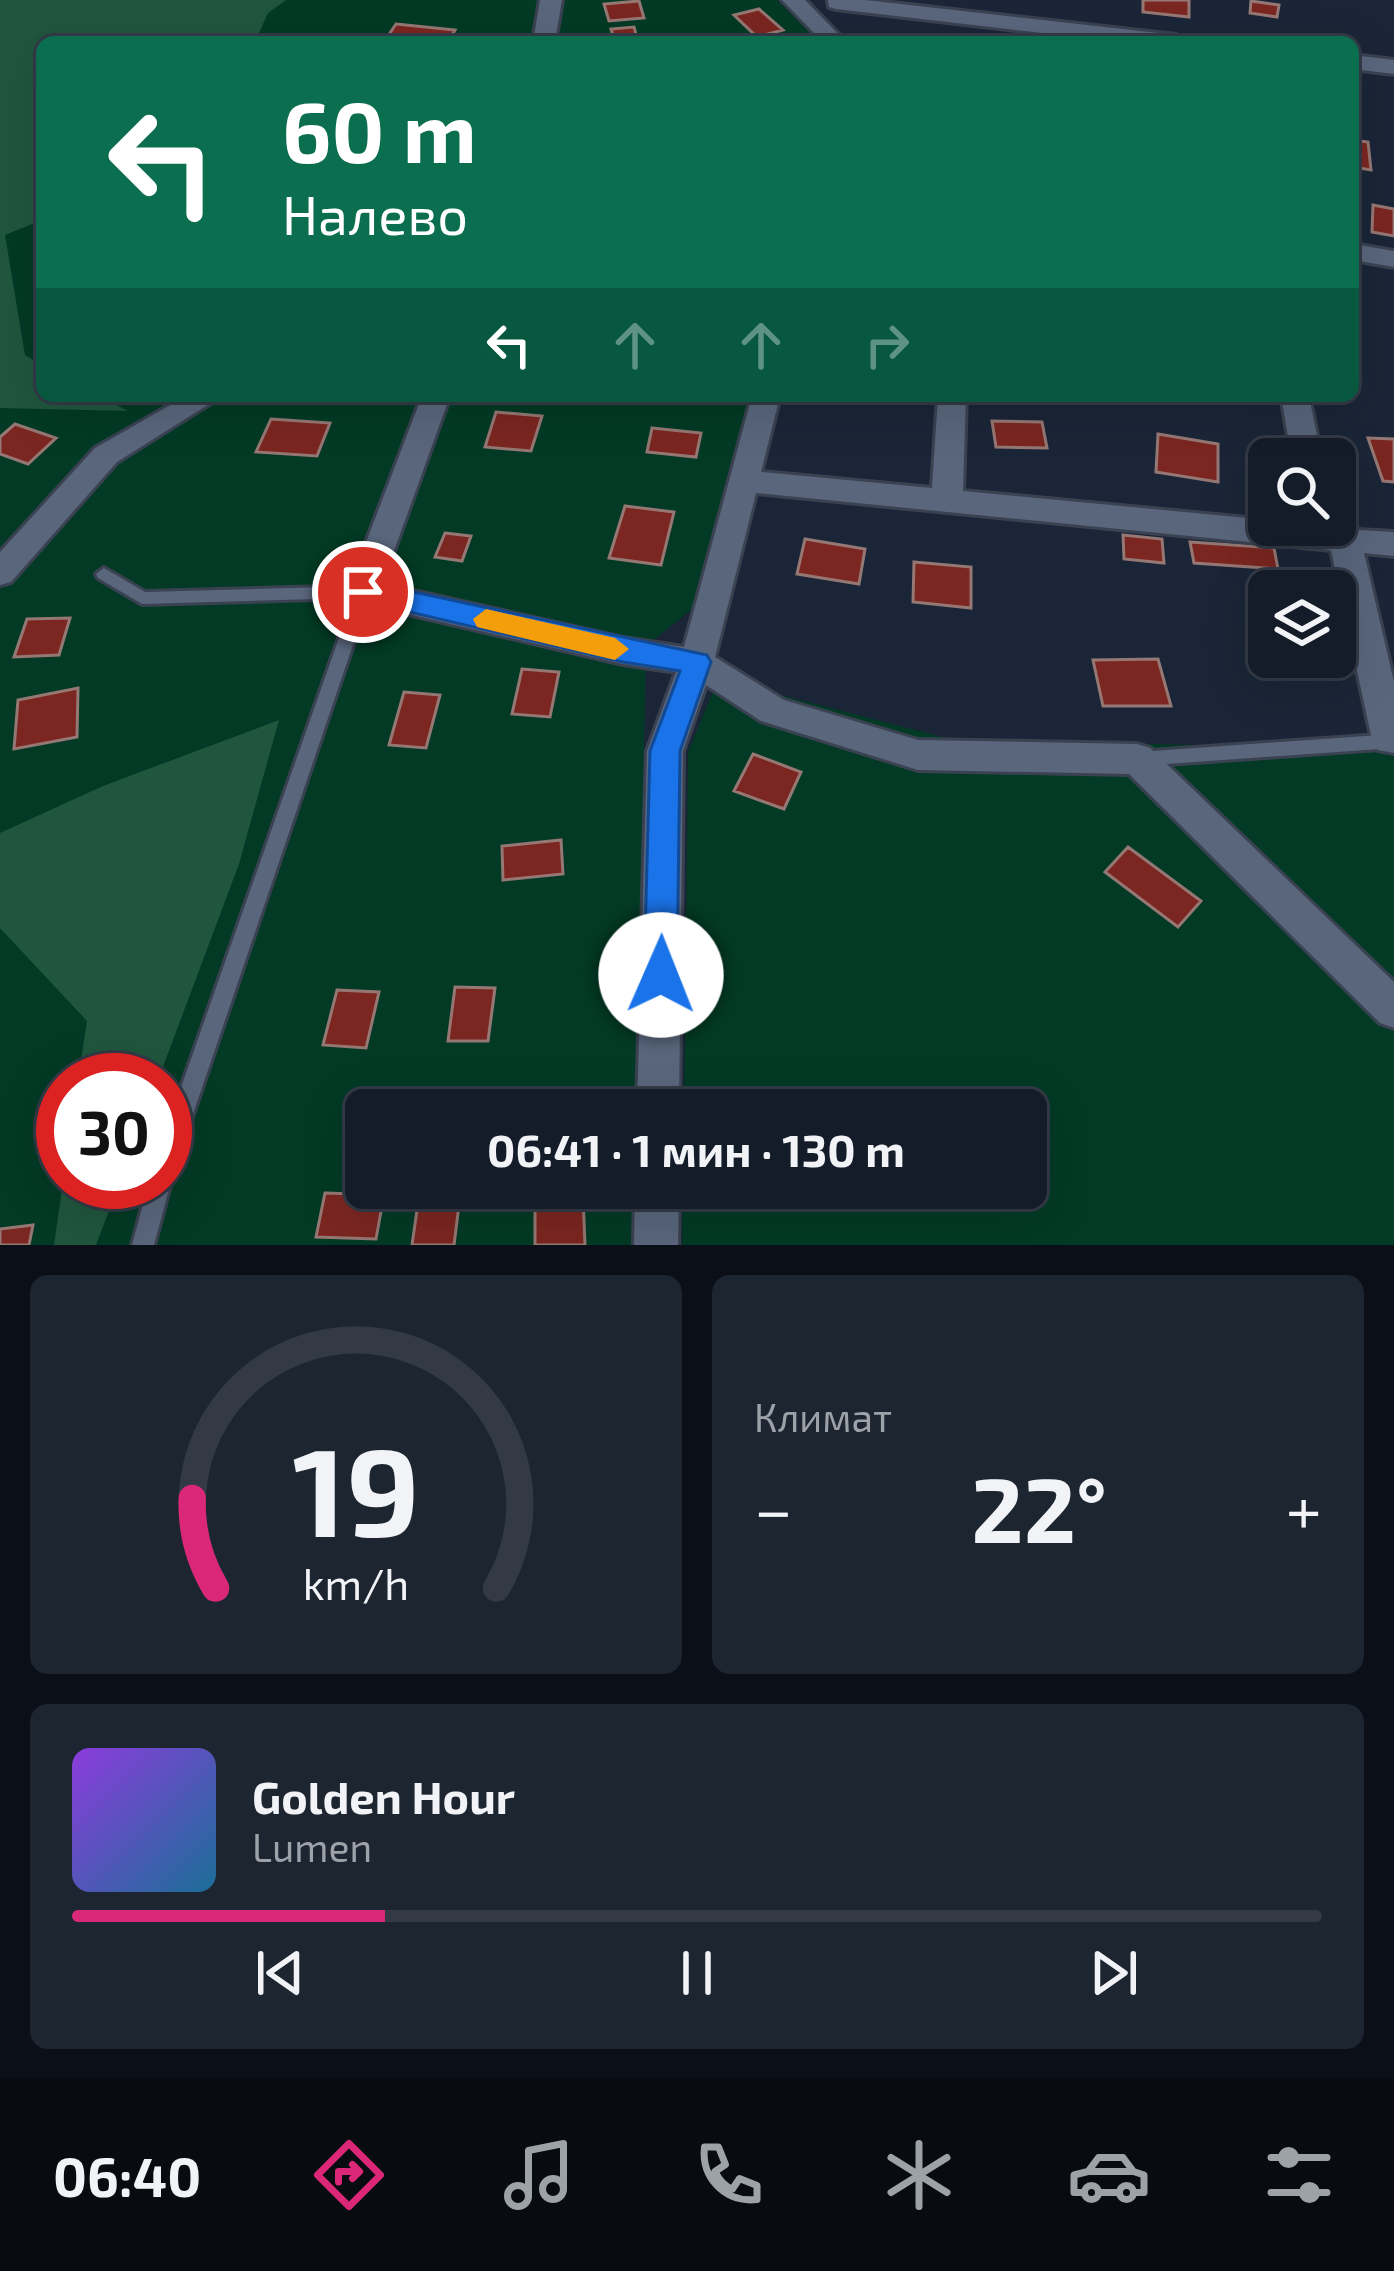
<!DOCTYPE html>
<html lang="ru">
<head>
<meta charset="utf-8">
<style>
  :root { --surface:#141c29; --page:#1d2531; --text:#f1f3f6; --muted:#9da1a8; --line:#333a46; --accent:#db2777 }
  body { margin:0; font-family:"Exo 2",sans-serif; background:var(--page); color:var(--text); height:100vh; display:flex; flex-direction:column; font-size:45px; white-space:nowrap }
  * { box-sizing:border-box; margin:0 }
  p { font-size:39px; color:var(--muted) }
  .icon { flex:none; width:66px; height:66px; fill:none; stroke:currentColor; stroke-width:2; stroke-linecap:round; stroke-linejoin:round }
  .map { position:relative; height:1245px; overflow:hidden }
  .panel { display:flex; flex-direction:column; gap:30px; padding:30px; background:#0b0f17; flex:1 }
  .panel>* { flex:none }
  .top-card { position:absolute; left:36px; top:36px; width:1323px; height:366px; border-radius:18px; box-shadow:0 12px 48px #0002,0 0 0 3px var(--line); background:#0b6e4f; color:#fff; overflow:hidden }
  .controls { position:absolute; left:1248px; top:438px; display:grid; gap:24px }
  .controls a { display:grid; place-items:center; width:108px; height:108px; border-radius:18px; background:var(--surface); box-shadow:0 12px 48px #0002,0 0 0 3px var(--line); font-size:60px }
  .speed { position:absolute; left:36px; top:1053px; display:flex; gap:24px; font-size:60px; font-weight:700; text-align:center }
  .speed>* { display:grid; place-content:center; width:156px; height:156px; border-radius:50%; background:var(--surface); box-shadow:0 12px 48px #0002,0 0 0 3px var(--line); line-height:1 }
  .speed .limit { border:18px solid #d22; background:#fff; color:#111 }
  .pin { position:absolute; display:grid; place-items:center; width:102px; height:102px; color:#fff; margin:-51px; border:6px solid #fff; border-radius:50%; box-shadow:0 3px 12px #0007 }
  .me { position:absolute; width:132px; margin:-66px; rotate:1deg; stroke-linejoin:round; filter:drop-shadow(0 0 9px #0008) }
  .turn { display:flex; align-items:center; gap:42px; height:252px; padding:0 48px; font-size:54px }
  .turn .icon { width:156px; height:156px; stroke-width:2.5 }
  .turn b { display:block; font-size:84px; line-height:102px }
  .lanes { display:flex; align-items:center; height:114px; padding:0 48px; background:#0003; justify-content:center; gap:60px; direction:ltr }
  .lanes .off { opacity:.35 }
  .big { font-size:90px; font-weight:700; line-height:1.1 }
  .panel .card { flex:1; display:flex; flex-direction:column; justify-content:center; gap:18px; min-width:0; padding:0 42px; border-radius:18px; background:var(--page) }
  .panel .dial { align-items:center; gap:0 }
  .dial svg { height:312px; overflow:visible; fill:none; stroke:var(--line); stroke-width:7; stroke-linecap:round; text-anchor:middle }
  .dial text { fill:var(--text); stroke:none }
  .song { display:flex; align-items:center; gap:36px }
  .cover { width:144px; height:144px; border-radius:18px; background:linear-gradient(135deg,hsl(270 70% 55%),hsl(200 70% 35%)) }
  .played { height:12px; border-radius:6px; background:linear-gradient(90deg,var(--accent) 25%,var(--line) 25%) }
  .keys { display:flex; justify-content:space-around; direction:ltr }
  .heat { display:flex; justify-content:space-between; align-items:center; font-size:66px; direction:ltr }
  .panel .tiles { flex:1; display:grid; gap:30px; grid-template-columns:1fr 1fr }
  .card:last-child { grid-column:span 2 }
  .trip { position:absolute; left:345px; top:1089px; width:702px; height:120px; border-radius:18px; background:var(--surface); box-shadow:0 12px 48px #0002,0 0 0 3px var(--line); font-weight:700; line-height:120px; text-align:center }
  .menu { display:flex; height:192px; justify-content:space-around; align-items:center; background:#080b10; color:var(--muted) }
  .menu .icon { width:84px; height:84px }
  .menu .active { color:var(--accent) }
  .menu b { font-size:54px; color:var(--text) }
  .map>svg:first-child { display:block }
  .green { fill:#023a25; fill-rule:evenodd }
  .forest { fill:#20563e }
  .building { fill:#7b2620; stroke:#957773; stroke-width:3 }
  .lines { fill:none; stroke-linecap:round; stroke-linejoin:round }
  .service-casing { stroke:#3a4251; stroke-width:6 }
  .minor-casing { stroke:#3a4251; stroke-width:6 }
  .service { fill:#59667c; fill-rule:evenodd }
  .minor { fill:#59667c; fill-rule:evenodd }
  .route { fill:#1a73e8; stroke:#114b97; stroke-width:3 }
  .slow { fill:#f59e0b }
</style>
</head>
<body>
<div class="map">
<svg width="1394" height="1245" viewBox="0 0 1394 1245">
  <rect width="100%" height="100%" fill="#1a2537"/>
  <!-- green -->
  <path class="green" d="M0,0H777L819,42H42V396H755L692,609L646,646L637,1110H366V1188H635L634,1245H0ZM63,1080H165V1182H63Z
    M718,679L954,740L1394,749V1245H682L683,1188H1026V1110H684L688,752Z"/>
  <!-- forest -->
  <path class="forest" d="M0,0H286L268,13L255,42H42V220L5,235L25,355L42,365V396H99L128,411L0,408Z
    M279,720L239,864L158,1080H78L87,1021L0,928V833L103,786Z
    M63,1182H120L96,1245H54Z"/>
  <!-- building -->
  <path class="building" d="M1143,0H1189V17L1143,12Z
    M639,1L644,18L609,21L604,4Z
    M1251,1L1279,5L1277,17L1250,13Z
    M759,9L783,30L757,37L734,15Z
    M396,24L455,30L448,42H384Z
    M634,27L638,42H615L611,29Z
    M1353,140L1368,142L1371,170L1353,167Z
    M1373,205L1394,209V236L1372,232Z
    M496,412L542,416L531,451L485,447Z
    M271,419L330,423L317,456L256,452Z
    M992,421L1042,422L1047,448L996,447Z
    M15,424L56,438L28,464L0,454V437Z
    M652,428L701,433L696,457L647,452Z
    M1158,434L1218,444V482L1156,472Z
    M1368,438L1394,439V482L1383,481Z
    M625,506L674,512L661,565L609,558Z
    M445,533L471,536L462,561L435,557Z
    M1123,535L1162,539L1164,563L1124,559Z
    M805,539L865,549L859,584L797,574Z
    M1190,542L1274,548L1278,569L1194,563Z
    M914,562L971,567V608L913,602Z
    M70,618L59,655L14,657L27,619Z
    M1158,659L1171,706H1103L1093,660Z
    M522,669L559,672L550,717L512,714Z
    M78,688L77,737L14,749L18,700Z
    M404,692L440,695L426,748L389,745Z
    M753,754L801,772L784,809L734,791Z
    M561,840L563,874L503,880L502,846Z
    M1128,847L1201,901L1178,927L1105,872Z
    M455,987L495,988L488,1041H448Z
    M337,990L379,992L366,1048L323,1045Z
    M325,1193L384,1195L376,1239L316,1237Z
    M419,1196L460,1197L454,1245H412Z
    M583,1196L585,1245H535V1201Z
    M33,1225L29,1245H0V1229Z"/>
  <g class="lines">
    <!-- service casing -->
    <g class="service-casing">
      <path id="service" d="M104,568L145,592L363,586L371,592L176,1164L173,1172L167,1174L171,1182L154,1245H132L149,1182H165V1133L353,598L142,604L98,578L96,574Z
        M1394,734V748L1138,766L1132,764L1129,759L1132,754L1138,752Z"/>
    </g>
    <!-- minor casing -->
    <g class="minor-casing">
      <path id="minor" d="M540,0H562L555,42H533Z
        M782,0H805L846,42H823Z
        M828,0H865L1176,35L1187,42H1119L836,9L829,7Z
        M1353,55L1394,60V74L1353,69Z
        M1353,244L1394,251V267L1353,260Z
        M186,396H222L117,462L11,582L0,585V552L95,448Z
        M422,396H450L382,584L623,638L684,647L752,396H780L761,472L932,488L938,396H966L963,491L1269,520V525L1394,532V556L1364,553L1394,682V753L1378,750L1372,740L1331,550L756,493L715,657L784,700L918,740L1137,744L1150,748L1394,982V1028L1380,1023L1129,774L918,770L761,721L706,685L683,751L679,1110H637L647,751L676,672L623,664L352,601L347,592Z
        M1281,396H1309L1322,459H1292Z
        M635,1188H679L678,1245H634Z"/>
    </g>
    <!-- service -->
    <use href="#service" class="service"/>
    <!-- minor -->
    <use href="#minor" class="minor"/>
  </g>
  <!-- route -->
  <path class="route" d="M363,581L707,655L711,662L680,751L677,975L672,986L661,991L649,986L644,975L650,751L680,671L623,662L354,599L350,592Z"/>
  <!-- slow -->
  <path class="slow" d="M486,609L615,638L629,649L615,660L477,627L473,619Z"/>
</svg>
<div class="controls">
<a><svg class="icon" aria-label="search" viewBox="0 0 24 24"><circle cx="10" cy="10" r="6"/><path d="M15 15l6 6"/></svg></a>
<a><svg class="icon" aria-label="layers" viewBox="0 0 24 24"><path d="M12 4l9 5-9 5-9-5zM3 14l9 5 9-5"/></svg></a>
</div>
<div class="speed"><div class="limit">30</div></div>
<div class="pin" style="left:363px;top:592px;background:#d93025"><svg class="icon" aria-label="arrive" viewBox="0 0 24 24"><path d="M6 21V4h12l-3 4 3 4H6"/></svg></div>
<svg class="me" style="left:661px;top:975px" viewBox="-20 -20 40 40"><circle r="19" fill="#fff"/><path d="M0-13L10 11 0 6-10 11z" fill="#1a73e8"/></svg>
<div class="trip">06:41 · 1 мин · 130 m</div>
<div class="top-card">
<div class="turn"><svg class="icon" aria-label="left" viewBox="0 0 24 24"><path d="M17 20v-9H6M10 6l-5 5 5 5"/></svg><div><b>60 m</b>Налево</div></div>
<div class="lanes"><svg class="icon" aria-label="left" viewBox="0 0 24 24"><path d="M17 20v-9H6M10 6l-5 5 5 5"/></svg><svg class="icon off" aria-label="ahead" viewBox="0 0 24 24"><path d="M12 20V5M6 11l6-6 6 6"/></svg><svg class="icon off" aria-label="ahead" viewBox="0 0 24 24"><path d="M12 20V5M6 11l6-6 6 6"/></svg><svg class="icon off" aria-label="right" viewBox="0 0 24 24"><path d="M7 20v-9h11M14 6l5 5-5 5"/></svg></div>
</div>
</div>
<section class="panel">
<div class="tiles">
<div class="card dial"><svg viewBox="0 0 100 80">
<path d="M14 69A42 42 0 1 1 86 69"/>
<path d="M14 69A42 42 0 0 1 8 46" stroke="#db2777"/>
<text x="50" y="56" font-size="32" font-weight="700">19</text>
<text x="50" y="72" font-size="11">km/h</text>
</svg></div>
<div class="card"><p>Климат</p>
<div class="heat"><a>−</a><b class="big">22°</b><a>+</a></div>
</div>
<div class="card">
<div class="song"><i class="cover"></i><div><b>Golden Hour</b><p>Lumen</p></div></div>
<div class="played"></div>
<div class="keys"><svg class="icon" aria-label="previous" viewBox="0 0 24 24"><path d="M18 5L8 12l10 7zM5 5v14"/></svg><svg class="icon" aria-label="pause" viewBox="0 0 24 24"><path d="M8 5v14M16 5v14"/></svg><svg class="icon" aria-label="next" viewBox="0 0 24 24"><path d="M6 5l10 7-10 7zM19 5v14"/></svg></div>
</div>
</div>
</section>
<nav class="menu">
<b>06:40</b>
<svg class="icon active" aria-label="directions" viewBox="0 0 24 24"><path d="M12 3l9 9-9 9-9-9zM9 14v-3h6M13 9l2 2-2 2"/></svg>
<svg class="icon" aria-label="music" viewBox="0 0 24 24"><path d="M9 18V5l10-2v13"/><circle cx="6" cy="18" r="3"/><circle cx="16" cy="16" r="3"/></svg>
<svg class="icon" aria-label="phone" viewBox="0 0 24 24"><path d="M5 4h4l2 5-3 2q2 4 5 5l2-3 5 2v4C11 20 4 13 5 4z"/></svg>
<svg class="icon" aria-label="climate" viewBox="0 0 24 24"><path d="M12 3v18M4 7l16 10M4 17L20 7"/></svg>
<svg class="icon" aria-label="car" viewBox="0 0 24 24"><path d="M5 17H2v-5l4-1 3-4h7l3 4 3 1v5h-3M9 17h6M6 11h13"/><circle cx="7" cy="17" r="2"/><circle cx="17" cy="17" r="2"/></svg>
<svg class="icon" aria-label="filters" viewBox="0 0 24 24"><path d="M4 7h16M4 17h16"/><circle cx="9" cy="7" r="2"/><circle cx="15" cy="17" r="2"/></svg>
</nav>
</body>
</html>
